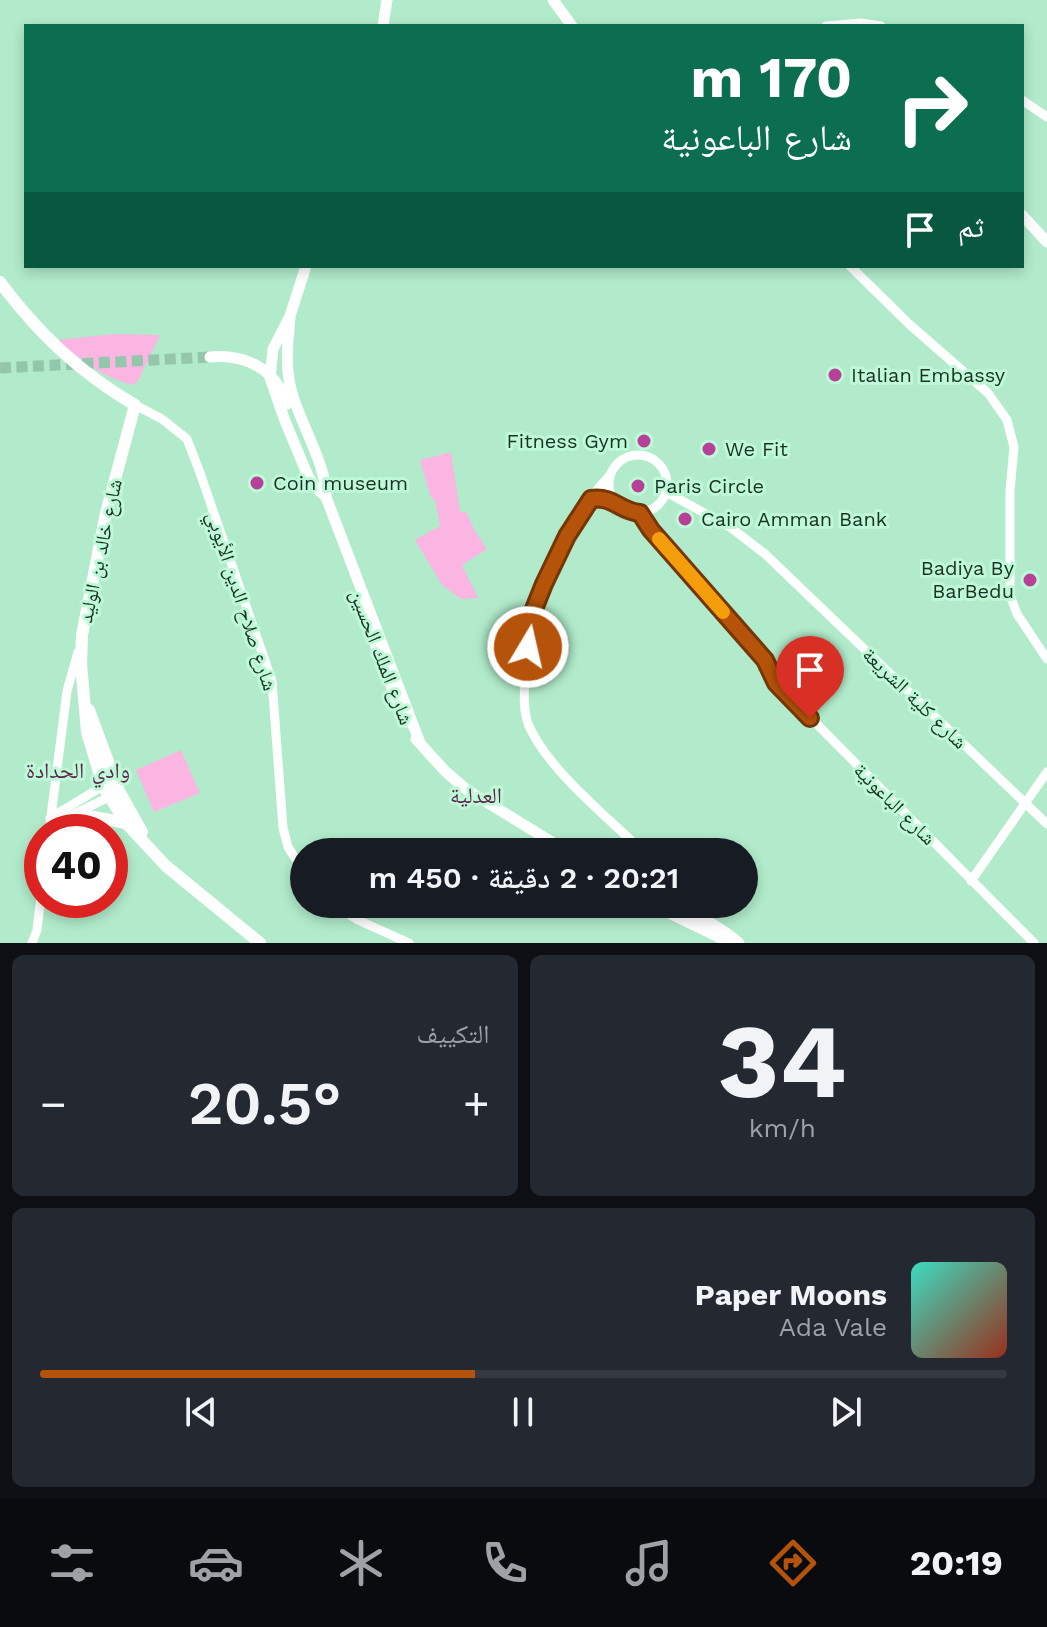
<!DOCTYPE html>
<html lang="ar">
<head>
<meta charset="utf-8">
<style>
  :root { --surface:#171b24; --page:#242831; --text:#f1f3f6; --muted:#9ea1a6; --line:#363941; --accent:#b45309 }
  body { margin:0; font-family:"Work Sans","Noto Naskh Arabic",sans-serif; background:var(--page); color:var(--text); direction:rtl; height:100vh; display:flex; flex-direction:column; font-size:30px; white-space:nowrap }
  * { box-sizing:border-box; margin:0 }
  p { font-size:26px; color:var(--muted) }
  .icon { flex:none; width:44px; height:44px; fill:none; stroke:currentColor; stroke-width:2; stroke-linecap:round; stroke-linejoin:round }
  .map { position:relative; height:943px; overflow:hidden; direction:ltr }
  .sheet { display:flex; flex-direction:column; gap:12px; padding:12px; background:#0d0f14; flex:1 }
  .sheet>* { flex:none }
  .banner { position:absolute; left:24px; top:24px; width:1000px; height:244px; border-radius:0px; box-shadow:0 4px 12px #0003; direction:rtl; background:#0b6e4f; color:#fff; overflow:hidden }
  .speed { position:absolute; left:24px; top:814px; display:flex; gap:16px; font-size:40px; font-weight:700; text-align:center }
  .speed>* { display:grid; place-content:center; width:104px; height:104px; border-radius:50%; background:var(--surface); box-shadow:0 4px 12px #0003; line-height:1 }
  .speed .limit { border:12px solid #d22; background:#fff; color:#111 }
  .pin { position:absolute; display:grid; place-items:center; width:68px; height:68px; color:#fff; margin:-82px -34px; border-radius:50% 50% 50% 0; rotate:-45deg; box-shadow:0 0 8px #0007 }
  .pin .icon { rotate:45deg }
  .me { position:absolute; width:88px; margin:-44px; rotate:9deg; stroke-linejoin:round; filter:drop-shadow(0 0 6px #0008) }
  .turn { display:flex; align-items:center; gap:28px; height:168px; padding:0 40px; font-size:36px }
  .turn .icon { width:104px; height:104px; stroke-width:2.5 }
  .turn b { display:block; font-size:56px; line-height:68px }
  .then { display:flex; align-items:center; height:76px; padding:0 40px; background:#0003; gap:16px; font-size:30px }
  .big { font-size:60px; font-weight:600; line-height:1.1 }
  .sheet .widget { flex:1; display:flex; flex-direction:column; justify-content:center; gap:12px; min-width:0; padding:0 28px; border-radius:12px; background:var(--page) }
  .sheet .dial { align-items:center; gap:0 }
  .dial b { font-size:104px; line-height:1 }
  .song { display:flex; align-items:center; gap:24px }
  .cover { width:96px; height:96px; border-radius:12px; background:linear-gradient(135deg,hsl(170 70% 55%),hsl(10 70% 35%)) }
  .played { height:8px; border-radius:4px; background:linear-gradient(90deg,var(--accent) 45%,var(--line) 45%) }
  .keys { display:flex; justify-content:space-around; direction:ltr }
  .heat { display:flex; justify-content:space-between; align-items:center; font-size:44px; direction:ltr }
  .sheet .tiles { flex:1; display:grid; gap:12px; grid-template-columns:1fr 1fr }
  .widget:last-child { grid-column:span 2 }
  .trip { position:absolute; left:290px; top:838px; width:468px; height:80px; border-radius:40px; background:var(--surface); box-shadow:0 4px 12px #0003; font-weight:600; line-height:80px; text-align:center; direction:rtl }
  .dock { display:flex; height:128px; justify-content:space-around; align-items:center; background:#090b0e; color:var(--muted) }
  .dock .icon { width:56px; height:56px }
  .dock .on { color:var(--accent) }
  .dock b { font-size:36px; color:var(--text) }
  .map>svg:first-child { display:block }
  .green { fill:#fab5e3 }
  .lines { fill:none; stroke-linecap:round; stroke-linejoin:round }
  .secondary-tunnel { stroke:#93c6aa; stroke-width:11; stroke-dasharray:11 5.5; stroke-linecap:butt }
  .tertiary { stroke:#fff; stroke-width:9 }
  .secondary { stroke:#fff; stroke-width:11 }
  .primary { stroke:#fff; stroke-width:12 }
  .route-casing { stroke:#753606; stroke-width:20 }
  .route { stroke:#b45309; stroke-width:14 }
  .slow { stroke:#f59e0b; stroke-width:14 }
  .poi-dot { fill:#b74198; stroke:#bef9d8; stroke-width:3 }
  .labels { text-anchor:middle; stroke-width:6; stroke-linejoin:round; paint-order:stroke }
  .poi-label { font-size:20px; fill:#1a3125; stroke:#bef9d8; text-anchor:start }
  .street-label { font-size:20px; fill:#1a3125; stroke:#bef9d8 }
  .neighbourhood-label { font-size:22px; fill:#5d244d; stroke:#bef9d8 }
</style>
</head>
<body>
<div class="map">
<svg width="1047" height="943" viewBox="0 0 1047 943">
  <rect width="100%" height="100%" fill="#b1ebcb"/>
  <!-- green -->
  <path class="green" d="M114,334L160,335L139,379L134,385C111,382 74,356 58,340Z
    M451,452L460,512H466L476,533L487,549L462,565L478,598L461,599L442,585L415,540L440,526L435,500L431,498L420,460Z
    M181,750L200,793L154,812L136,770Z"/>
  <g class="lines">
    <!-- secondary-tunnel -->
    <path class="secondary-tunnel" d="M0,368L210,357"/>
    <!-- tertiary -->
    <path class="tertiary" d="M826,26L861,23L881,26
      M1022,100L1047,117
      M850,266L909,324L988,393L1007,420L1014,447L1010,491V595L1017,614L1047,659
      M135,405L162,419L187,439L199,470L272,681L283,828L288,847L304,872
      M609 484a29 29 0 1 1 58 0a29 29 0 1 1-58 0Z
      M610,475C560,529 529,604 525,678C524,693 523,712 529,726C549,771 608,817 643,852
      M666,492L730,527L765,554L1047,824
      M640,513L651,530L765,660L776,683L1034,943
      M50,818L108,783
      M50,826L115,794
      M49,832L67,691L78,652
      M971,881L1047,772
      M332,904L358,920L409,943
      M32,943L37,930L42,887"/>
    <!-- secondary -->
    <path class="secondary" d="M553,0L572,26
      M383,26L387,0
      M1022,215L1047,242
      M306,266L290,316L273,349L270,378L285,421L308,476L314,486L326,497
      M290,316C288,344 284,369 293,396C302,426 327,467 326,497L420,743
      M210,357C246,354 276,369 287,404
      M365,618L405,722
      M416,739L445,771L467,790L568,852
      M659,907C694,913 711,920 739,943
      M665,911L731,943"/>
    <!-- primary -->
    <path class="primary" d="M0,282C38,333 80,373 135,405L106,513L82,635L81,664L87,732L103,786L126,823L166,866L260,943
      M89,710L119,791L142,832
      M78,814L126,823"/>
  </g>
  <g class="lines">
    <!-- route casing -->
    <g class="route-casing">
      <path id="route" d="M528,647L534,609L544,584L567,536L591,499C614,496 619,511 640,513L651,530L765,660L776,683L810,718"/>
    </g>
    <!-- route -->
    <use href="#route" class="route"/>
    <!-- slow -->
    <path class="slow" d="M659,539L723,612"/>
  </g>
  <!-- markers -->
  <g class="poi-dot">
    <circle cx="835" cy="375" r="8"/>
    <circle cx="644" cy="441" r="8"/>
    <circle cx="709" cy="449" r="8"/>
    <circle cx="257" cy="483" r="8"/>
    <circle cx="638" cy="486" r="8"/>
    <circle cx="685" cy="519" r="8"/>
    <circle cx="1030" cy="580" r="8"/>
  </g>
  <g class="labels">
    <!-- poi labels -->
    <g class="poi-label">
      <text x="851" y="382">Italian Embassy</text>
      <text x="628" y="448" text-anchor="end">Fitness Gym</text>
      <text x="725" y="456">We Fit</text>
      <text x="273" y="490">Coin museum</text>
      <text x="654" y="493">Paris Circle</text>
      <text x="701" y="526">Cairo Amman Bank</text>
      <text x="1014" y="575" text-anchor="end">Badiya By<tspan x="1014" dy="23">BarBedu</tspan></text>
    </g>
    <!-- street labels -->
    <g class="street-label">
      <text transform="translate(100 551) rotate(-78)" y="7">شارع خالد بن الوليد</text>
      <text transform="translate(242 601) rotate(72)" y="7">شارع صلاح الدين الأيوبي</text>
      <text transform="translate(382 657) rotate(69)" y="7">شارع الملك الحسين</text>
      <text transform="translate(915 698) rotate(44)" y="7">شارع كلية الشريعة</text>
      <text transform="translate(895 804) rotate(45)" y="7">شارع الباعونية</text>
    </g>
    <!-- neighbourhood labels -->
    <g class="neighbourhood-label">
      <text x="78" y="778">وادي الحدادة</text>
      <text x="476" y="803">العدلية</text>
    </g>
  </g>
</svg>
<div class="speed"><div class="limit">40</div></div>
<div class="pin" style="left:810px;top:718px;background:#d93025"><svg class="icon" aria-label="arrive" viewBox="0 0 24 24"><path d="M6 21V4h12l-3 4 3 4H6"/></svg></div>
<svg class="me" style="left:528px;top:647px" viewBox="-20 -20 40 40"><circle r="17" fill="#b45309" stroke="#fff" stroke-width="3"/><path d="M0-11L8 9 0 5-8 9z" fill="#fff"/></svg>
<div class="trip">20:21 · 2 دقيقة · 450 m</div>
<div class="banner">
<div class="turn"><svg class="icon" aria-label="right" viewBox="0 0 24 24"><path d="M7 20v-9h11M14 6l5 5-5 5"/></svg><div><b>170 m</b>شارع الباعونية</div></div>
<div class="then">ثم<svg class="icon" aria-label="arrive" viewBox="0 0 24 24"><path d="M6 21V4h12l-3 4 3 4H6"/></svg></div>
</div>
</div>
<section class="sheet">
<div class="tiles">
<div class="widget dial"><b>34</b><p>km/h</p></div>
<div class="widget"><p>التكييف</p>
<div class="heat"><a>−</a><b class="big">20.5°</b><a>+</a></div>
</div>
<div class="widget">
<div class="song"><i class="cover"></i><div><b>Paper Moons</b><p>Ada Vale</p></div></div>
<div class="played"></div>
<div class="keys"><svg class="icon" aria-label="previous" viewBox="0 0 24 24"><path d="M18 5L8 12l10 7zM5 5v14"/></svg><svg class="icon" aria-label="pause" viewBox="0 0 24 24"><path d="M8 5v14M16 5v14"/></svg><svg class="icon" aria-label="next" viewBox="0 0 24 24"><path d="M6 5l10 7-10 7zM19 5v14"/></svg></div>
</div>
</div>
</section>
<nav class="dock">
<b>20:19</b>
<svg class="icon on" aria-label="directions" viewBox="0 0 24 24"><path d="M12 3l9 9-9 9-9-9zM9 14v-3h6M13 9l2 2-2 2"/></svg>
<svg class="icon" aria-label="music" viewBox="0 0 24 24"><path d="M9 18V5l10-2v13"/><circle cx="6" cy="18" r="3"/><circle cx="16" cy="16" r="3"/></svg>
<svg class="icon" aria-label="phone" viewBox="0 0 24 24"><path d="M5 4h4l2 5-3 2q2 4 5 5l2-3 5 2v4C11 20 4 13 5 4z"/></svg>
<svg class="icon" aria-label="climate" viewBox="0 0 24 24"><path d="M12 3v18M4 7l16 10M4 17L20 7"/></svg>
<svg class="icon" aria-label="car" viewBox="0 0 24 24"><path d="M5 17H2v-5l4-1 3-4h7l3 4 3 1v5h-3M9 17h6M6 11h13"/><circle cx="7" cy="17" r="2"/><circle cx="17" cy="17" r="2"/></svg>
<svg class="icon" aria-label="filters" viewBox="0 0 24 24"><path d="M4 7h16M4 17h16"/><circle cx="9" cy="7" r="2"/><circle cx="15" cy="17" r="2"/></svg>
</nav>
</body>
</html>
